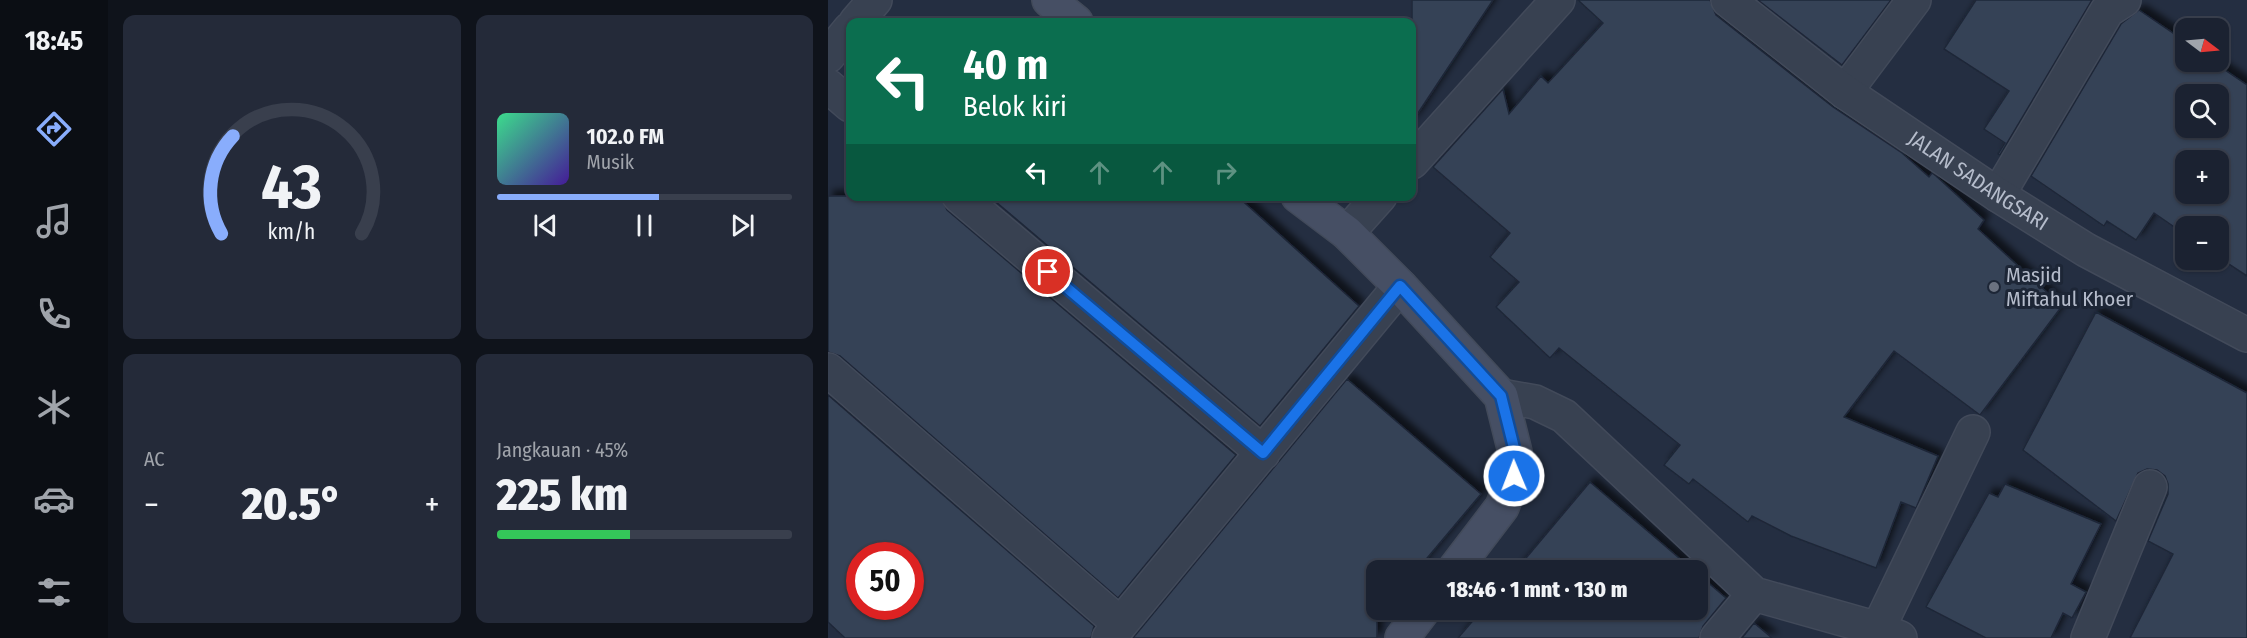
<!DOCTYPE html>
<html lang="id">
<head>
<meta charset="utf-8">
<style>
  :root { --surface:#1b2231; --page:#242a39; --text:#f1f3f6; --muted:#a0a4ab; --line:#393f4d; --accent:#89adfc }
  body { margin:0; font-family:"Fira Sans Condensed",sans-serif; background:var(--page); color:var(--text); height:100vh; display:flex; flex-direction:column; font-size:22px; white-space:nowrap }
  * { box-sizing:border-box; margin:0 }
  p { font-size:20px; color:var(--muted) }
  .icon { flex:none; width:33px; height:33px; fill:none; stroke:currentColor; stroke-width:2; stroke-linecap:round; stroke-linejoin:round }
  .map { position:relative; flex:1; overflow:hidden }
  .panel { display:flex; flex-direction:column; gap:15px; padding:15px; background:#0f131b; width:720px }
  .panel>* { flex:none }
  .guide { position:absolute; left:18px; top:18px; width:570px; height:183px; border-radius:12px; box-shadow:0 2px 4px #0004,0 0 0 2px var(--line); background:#0b6e4f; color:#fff; overflow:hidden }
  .needle { width:39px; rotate:106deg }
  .buttons { position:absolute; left:1347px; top:18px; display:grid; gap:12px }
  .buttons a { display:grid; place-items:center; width:54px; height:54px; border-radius:12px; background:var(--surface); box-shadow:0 2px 4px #0004,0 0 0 2px var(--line); font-size:30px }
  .speed { position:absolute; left:18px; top:542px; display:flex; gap:12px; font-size:30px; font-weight:700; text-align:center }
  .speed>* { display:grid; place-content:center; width:78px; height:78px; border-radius:50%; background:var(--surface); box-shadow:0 2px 4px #0004,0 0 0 2px var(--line); line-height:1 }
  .speed .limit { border:9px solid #d22; background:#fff; color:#111 }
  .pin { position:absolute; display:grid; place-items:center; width:51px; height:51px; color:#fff; margin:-26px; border:3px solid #fff; border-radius:50%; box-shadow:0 2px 6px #0007 }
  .me { position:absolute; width:66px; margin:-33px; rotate:359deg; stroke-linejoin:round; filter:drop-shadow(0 0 4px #0008) }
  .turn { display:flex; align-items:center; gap:21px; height:126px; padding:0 18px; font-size:27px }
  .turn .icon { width:78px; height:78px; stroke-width:2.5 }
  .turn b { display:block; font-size:42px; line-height:51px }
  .lanes { display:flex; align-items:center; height:57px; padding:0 18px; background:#0003; justify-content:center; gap:30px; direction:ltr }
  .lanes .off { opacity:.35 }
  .big { font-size:45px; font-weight:800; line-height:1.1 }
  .panel .tile { flex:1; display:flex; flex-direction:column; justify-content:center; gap:9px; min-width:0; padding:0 21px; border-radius:12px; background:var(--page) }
  .panel .dial { align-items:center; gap:0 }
  .dial svg { height:156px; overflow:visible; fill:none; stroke:var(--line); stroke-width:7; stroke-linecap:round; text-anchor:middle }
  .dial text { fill:var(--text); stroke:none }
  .song { display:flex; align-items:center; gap:18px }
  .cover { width:72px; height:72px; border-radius:9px; background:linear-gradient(135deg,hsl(150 70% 55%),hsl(260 70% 35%)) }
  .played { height:6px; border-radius:3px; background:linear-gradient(90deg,var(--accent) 55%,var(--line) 55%) }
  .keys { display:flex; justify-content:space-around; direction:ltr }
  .heat { display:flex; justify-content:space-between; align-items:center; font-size:33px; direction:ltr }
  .charge { height:9px; border-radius:4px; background:linear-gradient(90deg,#34c759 45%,var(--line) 0) }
  .panel .tiles { flex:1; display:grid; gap:15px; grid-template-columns:repeat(2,1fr) }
  .trip { position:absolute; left:538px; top:560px; width:342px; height:60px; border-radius:12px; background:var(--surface); box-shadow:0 2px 4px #0004,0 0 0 2px var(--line); font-weight:800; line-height:60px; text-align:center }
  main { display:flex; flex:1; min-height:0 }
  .menu { display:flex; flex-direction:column; width:108px; justify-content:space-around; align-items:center; background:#0b0e14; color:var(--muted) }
  .menu .icon { width:42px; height:42px }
  .menu .active { color:var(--accent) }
  .menu b { font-size:27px; color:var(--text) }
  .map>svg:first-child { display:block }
  .building { fill:#364257; stroke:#1f2838; stroke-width:1.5; fill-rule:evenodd; filter:url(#shadow) }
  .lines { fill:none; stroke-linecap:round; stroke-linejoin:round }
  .minor-casing { stroke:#424a5a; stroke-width:36 }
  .tertiary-casing { stroke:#424a5a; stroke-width:36 }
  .secondary-casing { stroke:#424a5a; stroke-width:36 }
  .minor { stroke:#384151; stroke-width:33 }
  .tertiary { stroke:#384151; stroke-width:33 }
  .secondary { stroke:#464f64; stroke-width:33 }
  .route-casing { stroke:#114b97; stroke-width:15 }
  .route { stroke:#1a73e8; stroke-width:10 }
  .worship-dot { fill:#6b7280; stroke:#1d2636; stroke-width:2 }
  .labels { text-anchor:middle; stroke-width:6; stroke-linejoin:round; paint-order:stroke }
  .street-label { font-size:21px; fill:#b5bccb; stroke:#1d2636 }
  .poi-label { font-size:21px; fill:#b5bccb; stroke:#1d2636; text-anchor:start }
</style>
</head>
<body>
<main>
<nav class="menu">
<b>18:45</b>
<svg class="icon active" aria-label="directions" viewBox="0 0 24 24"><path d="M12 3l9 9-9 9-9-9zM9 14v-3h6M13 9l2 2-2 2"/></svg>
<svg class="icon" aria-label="music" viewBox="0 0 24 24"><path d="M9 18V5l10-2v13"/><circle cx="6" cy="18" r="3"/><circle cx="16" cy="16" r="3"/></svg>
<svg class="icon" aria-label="phone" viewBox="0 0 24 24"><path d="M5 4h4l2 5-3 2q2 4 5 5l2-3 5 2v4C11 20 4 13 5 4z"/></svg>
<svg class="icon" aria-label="climate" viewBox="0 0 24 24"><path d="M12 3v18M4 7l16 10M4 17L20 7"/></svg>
<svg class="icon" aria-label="car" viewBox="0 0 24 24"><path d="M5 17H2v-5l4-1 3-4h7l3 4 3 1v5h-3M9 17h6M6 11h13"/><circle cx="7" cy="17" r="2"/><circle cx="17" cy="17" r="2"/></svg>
<svg class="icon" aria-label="filters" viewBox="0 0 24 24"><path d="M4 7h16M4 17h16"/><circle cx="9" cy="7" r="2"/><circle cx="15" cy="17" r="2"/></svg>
</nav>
<section class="panel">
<div class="tiles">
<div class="tile dial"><svg viewBox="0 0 100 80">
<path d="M14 69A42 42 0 1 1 86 69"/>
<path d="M14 69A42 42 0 0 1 20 19" stroke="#89adfc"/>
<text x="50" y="56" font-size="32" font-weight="700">43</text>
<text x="50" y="72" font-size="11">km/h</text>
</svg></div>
<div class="tile">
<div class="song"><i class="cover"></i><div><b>102.0 FM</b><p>Musik</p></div></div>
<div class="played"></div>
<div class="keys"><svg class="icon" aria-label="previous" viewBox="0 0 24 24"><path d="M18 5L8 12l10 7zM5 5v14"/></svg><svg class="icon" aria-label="pause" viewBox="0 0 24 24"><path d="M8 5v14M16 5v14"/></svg><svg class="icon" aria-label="next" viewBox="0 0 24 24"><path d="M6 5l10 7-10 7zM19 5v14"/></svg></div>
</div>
<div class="tile"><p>AC</p>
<div class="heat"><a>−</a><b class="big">20.5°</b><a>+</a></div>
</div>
<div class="tile"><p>Jangkauan · 45%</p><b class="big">225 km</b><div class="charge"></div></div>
</div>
</section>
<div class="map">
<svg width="1419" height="638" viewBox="0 0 1419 638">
  <defs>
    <filter id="shadow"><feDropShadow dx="5.5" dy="-5.5" stdDeviation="3" flood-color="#0009"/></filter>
  </defs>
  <rect width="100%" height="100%" fill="#242e41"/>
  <!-- building -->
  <path class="building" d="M584,0H665L584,122Z
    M750,0H882L888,15L1005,107L1074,153L1101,177L1104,173L1108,176L1156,220L1150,229L1234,306L1152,415L1066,351L1016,417L1110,456L1088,508L1073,502L1048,568L963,536L924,516L920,522L865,479L861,484L836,465L852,445L731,348L722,358L668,307L691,282L662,257L682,233L605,167L675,89L681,114L713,76L720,83L775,23Z
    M930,0H1063L1014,65Z
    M1148,0H1264L1172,155L1170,154L1177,143L1156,129L1181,91L1116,49Z
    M1311,10L1358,42V62H1385L1419,85V276L1390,257V226H1358V235L1326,213L1308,240L1279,221L1276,226L1203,176L1293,24ZM1358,94H1390V128H1358ZM1358,160H1390V194H1358Z
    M0,196H113L119,210L408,455L290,598L12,356L0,352Z
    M161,196H409L531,306L432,426Z
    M1268,312L1419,393V638H1302L1345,554L1320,541L1340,494V484L1337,476L1329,470L1319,469L1310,473L1288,521L1195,450Z
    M519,379L653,494L589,570H549V609H556L549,617V638H305Z
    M0,395L266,626L263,638H17L0,622ZM32,555H82V606H32Z
    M762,482L830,540L865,570H688Z
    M1177,484L1273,524L1243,584L1258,592L1244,618L1235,613L1223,638H1158L1098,607L1161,493L1170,497Z
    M870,574L898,598L875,626L871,638H630L655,609H870Z
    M926,623L944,638H914Z"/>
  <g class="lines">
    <!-- minor casing -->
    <g class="minor-casing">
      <path id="minor" d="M28,22L47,0
        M0,56L22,29
        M0,86L22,105
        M1017,92L1086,0
        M584,162L730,0
        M1170,195L1279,11L1296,0
        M131,196L435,453
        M519,233L552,196
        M0,370L292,624
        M673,396L707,402L736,416L926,594L1050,629L1072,638
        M1050,629L1145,432
        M281,638L572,286
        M889,638L926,594
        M1260,638L1322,487"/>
    </g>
    <!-- tertiary casing -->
    <g class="tertiary-casing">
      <g id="tertiary">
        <path id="s1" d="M900,0L1017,92L1170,195L1258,250L1419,335"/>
      </g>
    </g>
    <!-- secondary casing -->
    <g class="secondary-casing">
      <path id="secondary" d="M221,0L248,22
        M470,196L519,233L572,286L673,396L687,452L686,476L674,507L626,570
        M574,638L596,609"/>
    </g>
    <!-- minor -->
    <use href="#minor" class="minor"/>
    <!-- tertiary -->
    <use href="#tertiary" class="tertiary"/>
    <!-- secondary -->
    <use href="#secondary" class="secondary"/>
  </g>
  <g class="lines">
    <!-- route casing -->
    <g class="route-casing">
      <path id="route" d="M220,272L435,453L572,286L673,396L687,452L686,476"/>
    </g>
    <!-- route -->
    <use href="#route" class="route"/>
  </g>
  <!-- markers -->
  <circle class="worship-dot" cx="1166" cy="287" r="6"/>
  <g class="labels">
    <!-- street labels -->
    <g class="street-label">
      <text dy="7" stroke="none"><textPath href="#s1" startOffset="309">JALAN SADANGSARI</textPath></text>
    </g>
    <!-- poi labels -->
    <g class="poi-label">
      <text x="1178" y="282">Masjid<tspan x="1178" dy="24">Miftahul Khoer</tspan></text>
    </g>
  </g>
</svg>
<div class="buttons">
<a><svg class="needle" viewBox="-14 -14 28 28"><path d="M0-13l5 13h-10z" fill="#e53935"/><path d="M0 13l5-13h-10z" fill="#a0a4ab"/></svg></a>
<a><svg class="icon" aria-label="search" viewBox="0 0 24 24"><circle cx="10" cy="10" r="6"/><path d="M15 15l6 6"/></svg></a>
<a>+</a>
<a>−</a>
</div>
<div class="speed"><div class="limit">50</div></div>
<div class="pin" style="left:220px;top:272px;background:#d93025"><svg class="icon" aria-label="arrive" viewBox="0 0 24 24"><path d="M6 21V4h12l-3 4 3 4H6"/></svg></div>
<svg class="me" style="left:686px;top:476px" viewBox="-20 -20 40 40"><circle r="17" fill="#1a73e8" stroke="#fff" stroke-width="3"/><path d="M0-11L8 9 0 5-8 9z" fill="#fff"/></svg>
<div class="trip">18:46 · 1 mnt · 130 m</div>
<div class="guide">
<div class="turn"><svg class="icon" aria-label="left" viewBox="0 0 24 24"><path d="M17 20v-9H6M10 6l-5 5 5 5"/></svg><div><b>40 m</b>Belok kiri</div></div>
<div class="lanes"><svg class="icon" aria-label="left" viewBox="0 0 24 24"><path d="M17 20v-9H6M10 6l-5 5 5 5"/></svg><svg class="icon off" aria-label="ahead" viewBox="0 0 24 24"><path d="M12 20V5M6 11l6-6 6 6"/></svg><svg class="icon off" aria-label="ahead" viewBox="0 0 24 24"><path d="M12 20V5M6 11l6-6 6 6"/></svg><svg class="icon off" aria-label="right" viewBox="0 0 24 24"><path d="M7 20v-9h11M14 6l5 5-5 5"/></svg></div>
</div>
</div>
</main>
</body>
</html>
